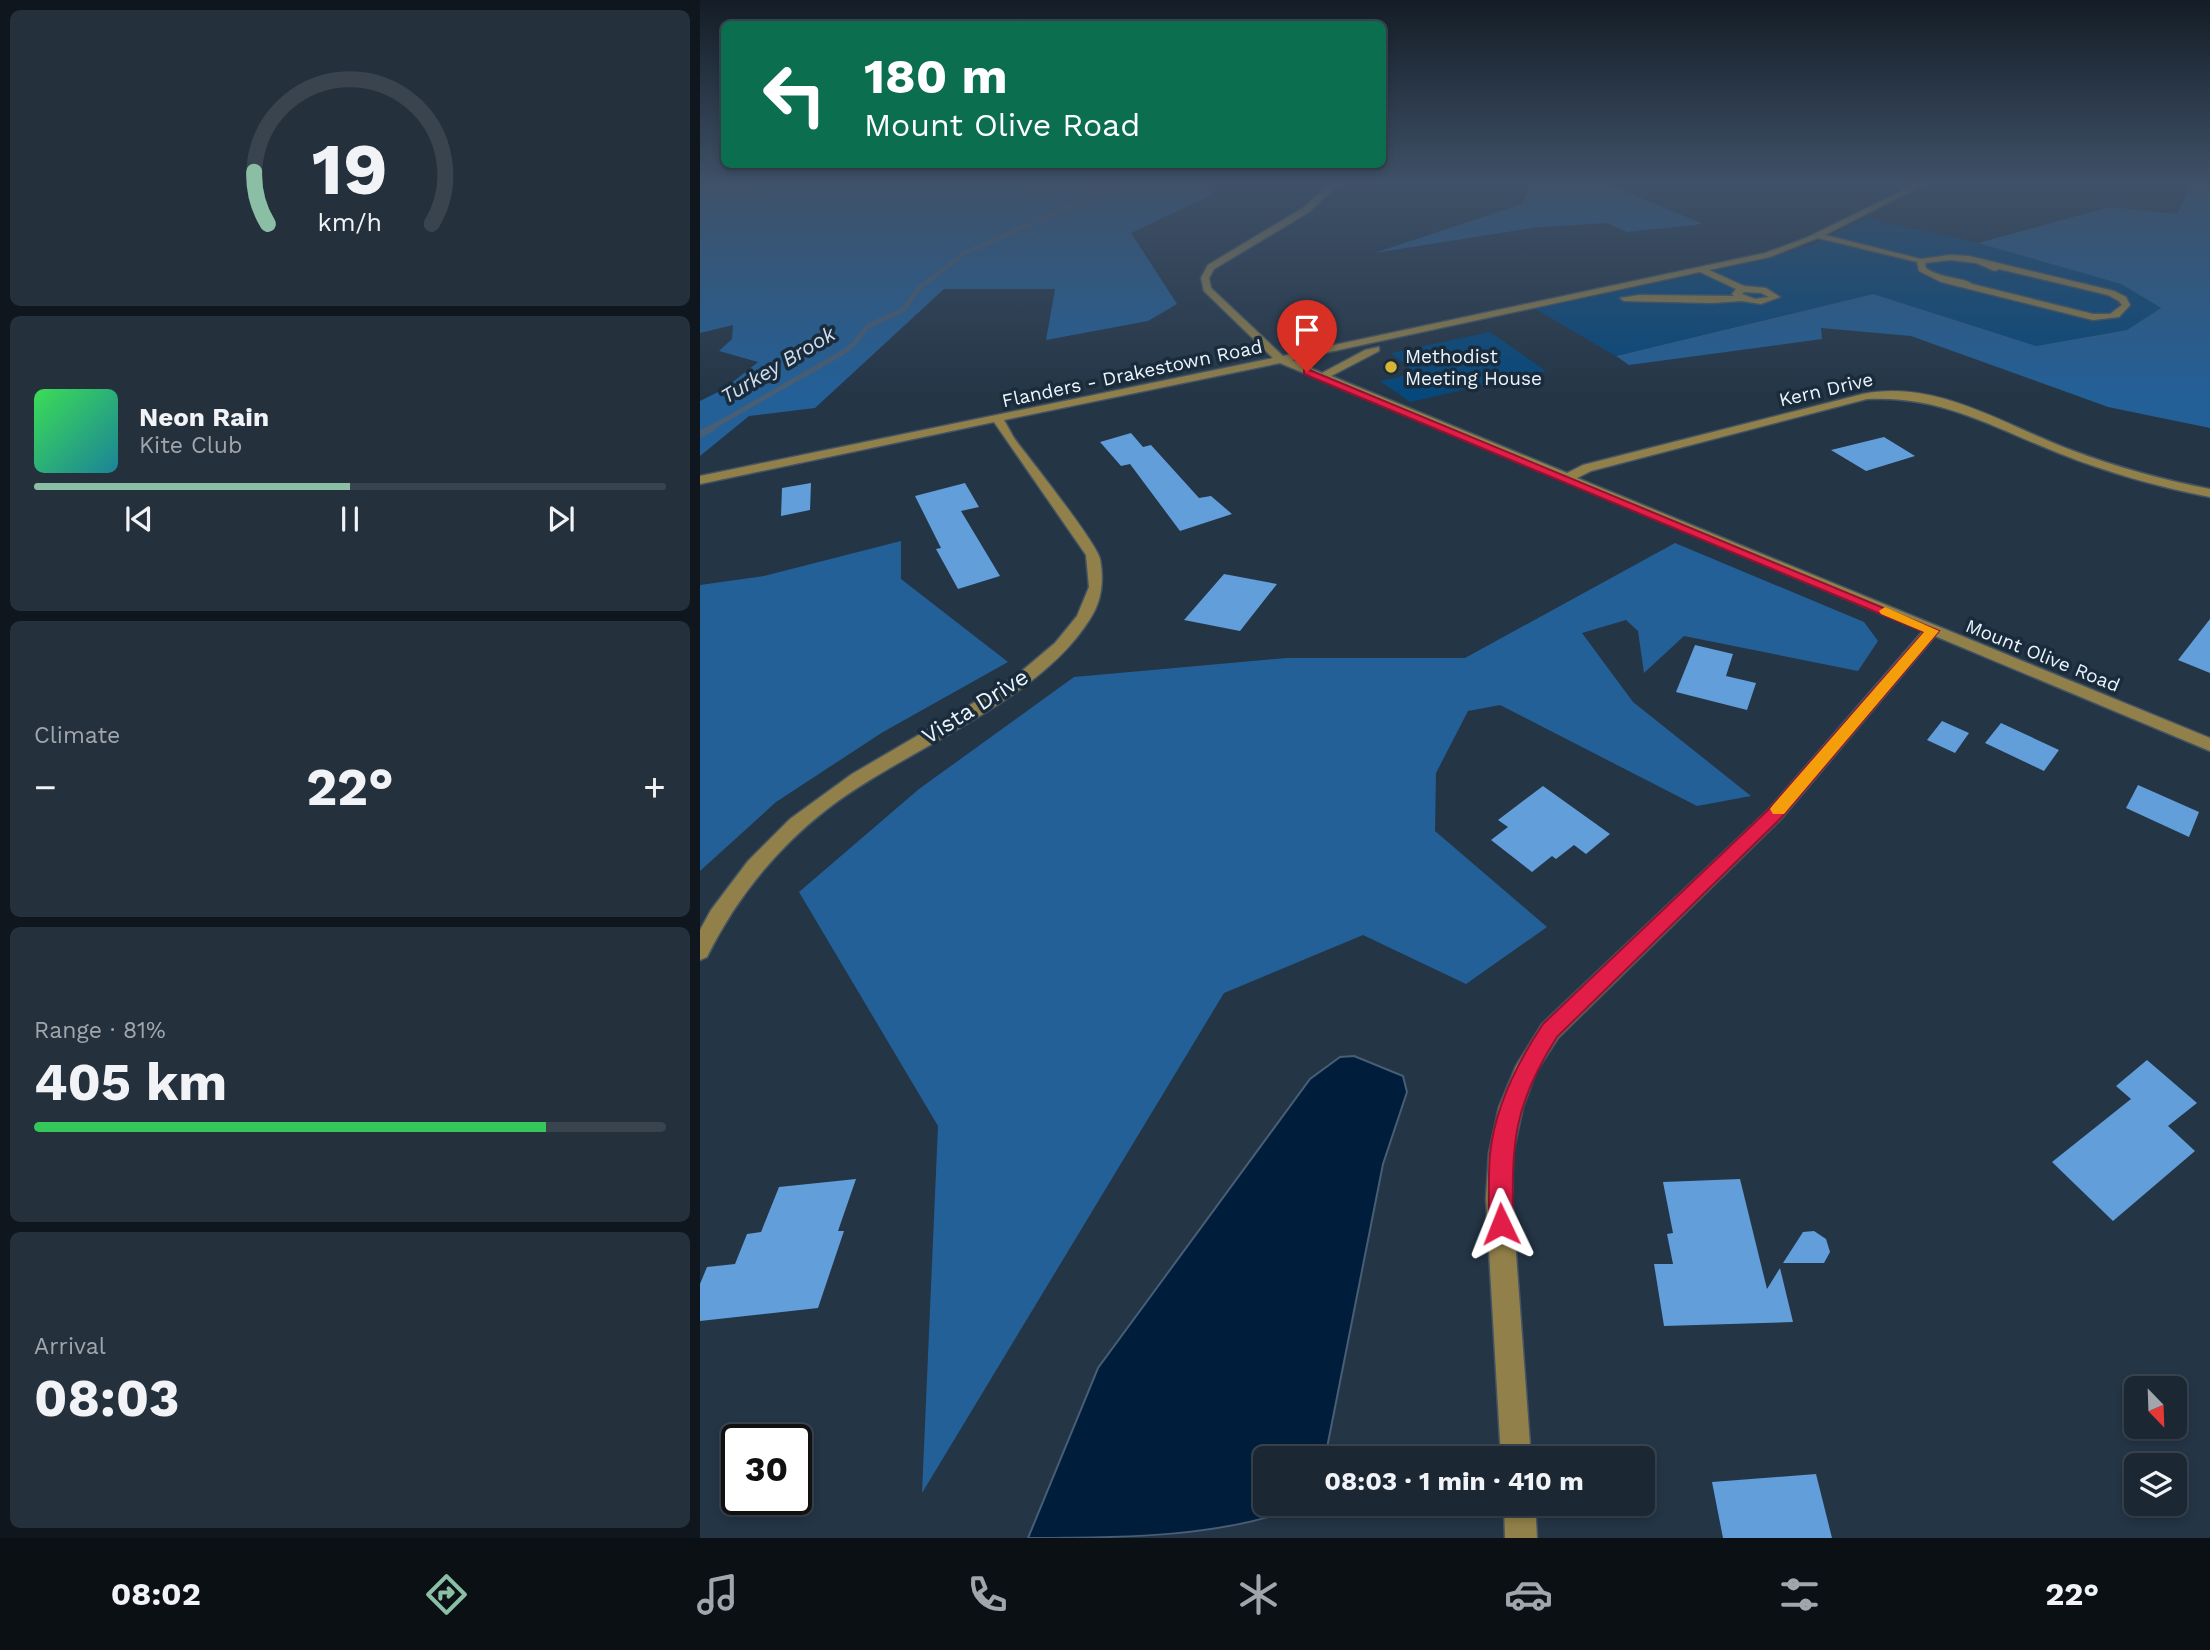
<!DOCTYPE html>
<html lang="en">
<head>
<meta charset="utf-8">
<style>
  :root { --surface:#1b2834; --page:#24303c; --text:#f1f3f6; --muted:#a0a6ac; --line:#39444f; --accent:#8abfa5 }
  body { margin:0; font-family:"Work Sans",sans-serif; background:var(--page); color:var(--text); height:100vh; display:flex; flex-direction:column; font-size:26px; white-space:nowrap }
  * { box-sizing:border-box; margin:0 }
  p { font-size:23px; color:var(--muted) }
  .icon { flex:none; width:38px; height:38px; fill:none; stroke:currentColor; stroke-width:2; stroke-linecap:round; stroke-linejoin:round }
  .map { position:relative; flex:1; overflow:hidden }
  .drawer { display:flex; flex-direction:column; gap:10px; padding:10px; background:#0f161d; width:700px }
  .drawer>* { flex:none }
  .banner { position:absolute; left:21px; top:21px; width:665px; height:147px; border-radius:10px; box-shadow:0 4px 10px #0003,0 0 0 2px var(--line); background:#0b6e4f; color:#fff; overflow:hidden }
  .needle { width:46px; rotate:157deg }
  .tools { position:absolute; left:1424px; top:1376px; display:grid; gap:14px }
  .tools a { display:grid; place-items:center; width:63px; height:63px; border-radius:10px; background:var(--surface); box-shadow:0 4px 10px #0003,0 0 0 2px var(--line); font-size:35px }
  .speed { position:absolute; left:21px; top:1424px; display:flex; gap:14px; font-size:35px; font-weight:700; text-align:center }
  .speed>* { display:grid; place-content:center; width:91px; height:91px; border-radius:50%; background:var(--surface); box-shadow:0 4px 10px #0003,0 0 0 2px var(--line); line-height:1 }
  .speed .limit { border:4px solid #111; border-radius:10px; background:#fff; color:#111 }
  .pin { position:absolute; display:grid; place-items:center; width:60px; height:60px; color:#fff; margin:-72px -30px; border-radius:50% 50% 50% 0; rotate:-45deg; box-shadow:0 0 7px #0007 }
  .pin .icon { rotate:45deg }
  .me { position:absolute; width:77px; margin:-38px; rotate:358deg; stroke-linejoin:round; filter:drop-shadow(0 0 5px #0008) }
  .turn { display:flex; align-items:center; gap:24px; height:147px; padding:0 28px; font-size:32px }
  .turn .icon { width:91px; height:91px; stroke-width:2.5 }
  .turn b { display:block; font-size:49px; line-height:60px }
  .big { font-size:52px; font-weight:700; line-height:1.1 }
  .drawer .tile { flex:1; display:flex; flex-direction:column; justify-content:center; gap:10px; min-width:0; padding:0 24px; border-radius:10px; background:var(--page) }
  .drawer .dial { align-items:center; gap:0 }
  .dial svg { height:182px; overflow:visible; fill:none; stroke:var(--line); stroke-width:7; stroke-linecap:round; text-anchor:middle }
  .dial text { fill:var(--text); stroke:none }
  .song { display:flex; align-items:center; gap:21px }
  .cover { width:84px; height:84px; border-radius:10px; background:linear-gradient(135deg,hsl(130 70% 55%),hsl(190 70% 35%)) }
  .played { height:7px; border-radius:4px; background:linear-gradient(90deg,var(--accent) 50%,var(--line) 50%) }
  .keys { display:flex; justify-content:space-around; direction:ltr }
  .heat { display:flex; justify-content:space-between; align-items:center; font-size:38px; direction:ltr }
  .charge { height:10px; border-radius:5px; background:linear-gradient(90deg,#34c759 81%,var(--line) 0) }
  .trip { position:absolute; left:553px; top:1446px; width:402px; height:70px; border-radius:10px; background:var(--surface); box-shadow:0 4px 10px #0003,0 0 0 2px var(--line); font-weight:700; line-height:70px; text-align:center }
  .dock { display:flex; height:112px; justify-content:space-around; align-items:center; background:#0b1015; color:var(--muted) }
  .dock .icon { width:49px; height:49px }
  .dock .on { color:var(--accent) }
  .dock b { font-size:32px; color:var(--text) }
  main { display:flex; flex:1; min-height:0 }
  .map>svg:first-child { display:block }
  .green { fill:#06487c }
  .forest { fill:#236098 }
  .water { fill:#001e3b; stroke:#475e75; stroke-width:2 }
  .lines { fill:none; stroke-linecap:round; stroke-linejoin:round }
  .stream-far2 { stroke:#475e75; stroke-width:4.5 }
  .stream-far1 { stroke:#475e75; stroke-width:5 }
  .stream { stroke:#475e75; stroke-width:7 }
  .building { fill:#619eda }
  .minor-casing { stroke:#445463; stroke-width:3 }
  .minor { fill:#918049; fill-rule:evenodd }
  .route { fill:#e11d48; stroke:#92132f; stroke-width:2 }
  .slow { fill:#f59e0b }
  .poi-dot { fill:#d8b434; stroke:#1a2b3b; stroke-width:2.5 }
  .labels { text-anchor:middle; stroke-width:7; stroke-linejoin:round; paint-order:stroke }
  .far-poi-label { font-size:19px; fill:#ecf4fd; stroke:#1a2b3b; text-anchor:start }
  .far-street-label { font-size:19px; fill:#ecf4fd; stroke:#1a2b3b }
  .far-water-label { font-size:21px; font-style:italic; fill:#cddded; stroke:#1a2b3b }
  .street-label { font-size:23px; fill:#ecf4fd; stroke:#1a2b3b }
</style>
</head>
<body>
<main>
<section class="drawer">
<div class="tile dial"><svg viewBox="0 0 100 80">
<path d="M14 69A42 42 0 1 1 86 69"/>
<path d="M14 69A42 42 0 0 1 8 46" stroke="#8abfa5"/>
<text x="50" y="56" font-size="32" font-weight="700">19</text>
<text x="50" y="72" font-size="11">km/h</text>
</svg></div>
<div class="tile">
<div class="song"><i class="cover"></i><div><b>Neon Rain</b><p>Kite Club</p></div></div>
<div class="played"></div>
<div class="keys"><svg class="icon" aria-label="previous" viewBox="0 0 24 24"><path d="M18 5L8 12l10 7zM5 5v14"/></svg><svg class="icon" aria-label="pause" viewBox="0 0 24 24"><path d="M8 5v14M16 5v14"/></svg><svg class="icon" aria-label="next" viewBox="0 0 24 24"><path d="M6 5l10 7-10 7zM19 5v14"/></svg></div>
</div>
<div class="tile"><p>Climate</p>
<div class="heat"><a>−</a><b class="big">22°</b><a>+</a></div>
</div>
<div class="tile"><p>Range · 81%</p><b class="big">405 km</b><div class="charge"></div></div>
<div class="tile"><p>Arrival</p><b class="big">08:03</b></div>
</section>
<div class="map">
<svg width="1510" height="1538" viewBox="0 0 1510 1538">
  <rect width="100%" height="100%" fill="#243546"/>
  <!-- green -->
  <path class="green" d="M1166,218L1278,243L1421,284L1462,309L1427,330L1336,346L1172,294L916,356L835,309L1061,261L1114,244Z
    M790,332L846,371L710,402L680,381L715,373L691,353Z"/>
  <!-- forest -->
  <path class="forest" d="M0,181H501L513,194L431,233L477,304L448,321L346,340L355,289H244L115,408L49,416L0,456V401L24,389L58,362L19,351L32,339L33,325L0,333Z
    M833,181H901L1003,224L927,232L907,223L839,227L674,253L822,204Z
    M1493,181H1510V428L1408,407L1211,336L1121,328L1122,339L929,365L916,356L1173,294L1336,346L1427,330L1461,308L1421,284L1278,243L1410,207L1477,214Z
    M201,541V579L308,662L183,732L76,802L0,871V585L64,576Z
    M975,543L1164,622L1178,641L1158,671L984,636L944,673L938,631L926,620L882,633L933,702L1051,796L997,806L800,705L768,711L736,773L735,831L847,927L766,984L663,935L524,993L222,1493L238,1126L99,892L219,789L374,677L587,658H765Z"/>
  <!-- water -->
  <path class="water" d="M654,1056L703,1076L707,1092L683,1164L625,1458H565V1503H608C528,1538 418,1538 328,1538L398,1368L610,1079L640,1057Z"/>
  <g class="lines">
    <!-- stream-far2 -->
    <path class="stream-far2" d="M217,290L263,254L425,181"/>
    <!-- stream-far1 -->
    <path class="stream-far1" d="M9,429L142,353L153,345L168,326L203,310L219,288"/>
    <!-- stream -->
    <path class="stream" d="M0,434L12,428"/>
  </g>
  <!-- building -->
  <path class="building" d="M431,433L443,447L451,445L499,498L511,496L532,514L480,531L430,464L421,466L400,442Z
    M1184,437L1215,456L1166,471L1131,450Z
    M111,483L110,510L81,516L82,488Z
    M265,483L279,507L261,511L300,576L258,589L236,549L241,548L215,496Z
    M524,574L577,584L540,631L484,620Z
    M1510,619V673L1478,660Z
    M995,645L1033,654L1026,676L1056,683L1047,710L976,692Z
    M1242,721L1269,733L1255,753L1227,740Z
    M1301,723L1359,750L1344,771L1285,743Z
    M1438,785L1499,812L1489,837L1426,808Z
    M843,786L910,834L886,854L874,845L856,859L852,856L832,872L791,840L808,827L798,820Z
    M1447,1060L1497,1103L1468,1126L1495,1151L1413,1221L1352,1162L1431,1099L1416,1086Z
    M156,1179L138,1231H144L118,1308L0,1321V1284L7,1267L35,1264L47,1234L61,1232L79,1187Z
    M1040,1179L1067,1289L1080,1268L1093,1322L964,1326L954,1264H973L967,1234L973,1233L963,1182Z
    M1114,1231L1126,1239L1130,1252L1124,1263H1083L1103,1232Z
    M1116,1474L1132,1538H1023L1012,1482Z"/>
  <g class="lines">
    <!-- minor casing -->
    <g class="minor-casing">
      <path id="minor" d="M634,181H641L609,212L514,269L509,278L511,288L583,356L1065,253L1106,238L1222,181H1231L1125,235L1221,259L1250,255L1269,256L1414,291L1426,297L1430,305L1419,317L1393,320L1241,282L1219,271L1217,262L1118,238L1070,257L1009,270L1044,286L1066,288L1080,297L1061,304L1041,301L1012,303L924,301L920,298L939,295L1034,296L1032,294L1036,289L1000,272L592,360L622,373L665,350L679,347V351L631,376L867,473L883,465L1163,394C1237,379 1306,426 1371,450C1416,467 1463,480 1510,489V497C1459,487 1409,473 1361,454C1294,428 1242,395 1167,399L891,471L877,478L1510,738V751L1235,636L1081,819L858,1038L836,1072L823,1107L813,1153L812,1199L831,1458H801L786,1199L789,1153L799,1107L816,1066L842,1024L1069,809L1223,631L580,363L304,420L314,438C329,458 397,543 400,559C404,580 402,601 390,619C337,704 204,749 126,810C75,850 35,900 7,957L0,960V930L11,910L48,861L90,819L152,774L287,695L323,670L355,643L377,616L389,587L386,555L294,422L0,484V476L573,358L504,291L501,278L508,265L603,208ZM1250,260L1276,263L1295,271L1299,269L1408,295L1419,301L1422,305L1410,314H1393L1272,284C1263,277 1241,279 1226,268L1225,263ZM1044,292L1061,293L1069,297L1055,299L1042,294Z
        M804,1503H835L837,1538H805Z"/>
    </g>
    <!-- minor -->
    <use href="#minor" class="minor"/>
  </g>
  <!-- sky -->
  <linearGradient id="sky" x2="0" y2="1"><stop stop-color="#141d26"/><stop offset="0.46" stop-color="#3f5168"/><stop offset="1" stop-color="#3f5168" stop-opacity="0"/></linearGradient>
  <rect width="1510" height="397" fill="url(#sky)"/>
  <!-- route -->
  <path class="route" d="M607,369L1239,631L1081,818L857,1037C812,1107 812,1144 813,1224L809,1233L801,1236L793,1233L789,1224C789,1201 788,1177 790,1154C795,1106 817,1063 843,1024L1069,809L1224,632L604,374V370Z"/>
  <!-- slow -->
  <path class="slow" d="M1185,607L1239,631L1084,814H1073L1070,809L1073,805L1224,632L1181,614L1179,611Z"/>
  <!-- markers -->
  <circle class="poi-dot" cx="691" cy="367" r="7"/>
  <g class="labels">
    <!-- far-poi labels -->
    <g class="far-poi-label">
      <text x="705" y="363">Methodist<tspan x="705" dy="22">Meeting House</tspan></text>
    </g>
    <!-- far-street labels -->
    <g class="far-street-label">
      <text transform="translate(432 373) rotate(-12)" y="7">Flanders - Drakestown Road</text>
      <text transform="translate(1126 389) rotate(-13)" y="7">Kern Drive</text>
      <text transform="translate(1343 655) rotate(22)" y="7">Mount Olive Road</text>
    </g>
    <!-- far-water labels -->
    <g class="far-water-label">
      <text transform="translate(78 365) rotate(-31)" y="7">Turkey Brook</text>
    </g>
    <!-- street labels -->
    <g class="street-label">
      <text transform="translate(275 706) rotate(-32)" y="8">Vista Drive</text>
    </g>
  </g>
</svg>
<div class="tools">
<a><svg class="needle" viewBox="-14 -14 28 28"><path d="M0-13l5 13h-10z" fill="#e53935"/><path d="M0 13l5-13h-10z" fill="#a0a6ac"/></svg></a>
<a><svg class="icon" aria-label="layers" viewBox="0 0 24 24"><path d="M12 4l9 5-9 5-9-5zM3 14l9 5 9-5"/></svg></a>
</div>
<div class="speed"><div class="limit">30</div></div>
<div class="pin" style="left:607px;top:372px;background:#d93025"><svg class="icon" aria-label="arrive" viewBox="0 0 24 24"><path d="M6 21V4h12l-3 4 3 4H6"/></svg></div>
<svg class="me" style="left:801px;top:1224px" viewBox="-20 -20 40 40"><path d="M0-17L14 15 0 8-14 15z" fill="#e11d48" stroke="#fff" stroke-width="4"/></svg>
<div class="trip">08:03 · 1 min · 410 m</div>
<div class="banner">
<div class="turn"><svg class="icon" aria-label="left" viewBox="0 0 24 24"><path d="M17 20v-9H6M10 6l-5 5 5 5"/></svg><div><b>180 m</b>Mount Olive Road</div></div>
</div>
</div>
</main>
<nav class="dock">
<b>08:02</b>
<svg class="icon on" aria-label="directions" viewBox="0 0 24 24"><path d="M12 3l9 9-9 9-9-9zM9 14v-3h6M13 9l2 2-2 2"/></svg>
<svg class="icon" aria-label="music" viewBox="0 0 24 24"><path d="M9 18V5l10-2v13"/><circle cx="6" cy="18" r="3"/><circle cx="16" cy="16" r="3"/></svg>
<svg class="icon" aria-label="phone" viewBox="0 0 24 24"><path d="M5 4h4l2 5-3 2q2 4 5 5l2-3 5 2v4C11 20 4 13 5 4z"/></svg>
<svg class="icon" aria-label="climate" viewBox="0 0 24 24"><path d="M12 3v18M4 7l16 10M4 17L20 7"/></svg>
<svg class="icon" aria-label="car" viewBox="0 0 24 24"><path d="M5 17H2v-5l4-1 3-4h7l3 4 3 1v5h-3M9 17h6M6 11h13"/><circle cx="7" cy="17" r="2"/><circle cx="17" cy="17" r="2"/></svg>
<svg class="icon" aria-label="filters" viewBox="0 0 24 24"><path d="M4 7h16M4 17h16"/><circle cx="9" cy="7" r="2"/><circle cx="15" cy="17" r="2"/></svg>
<b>22°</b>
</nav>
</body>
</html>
